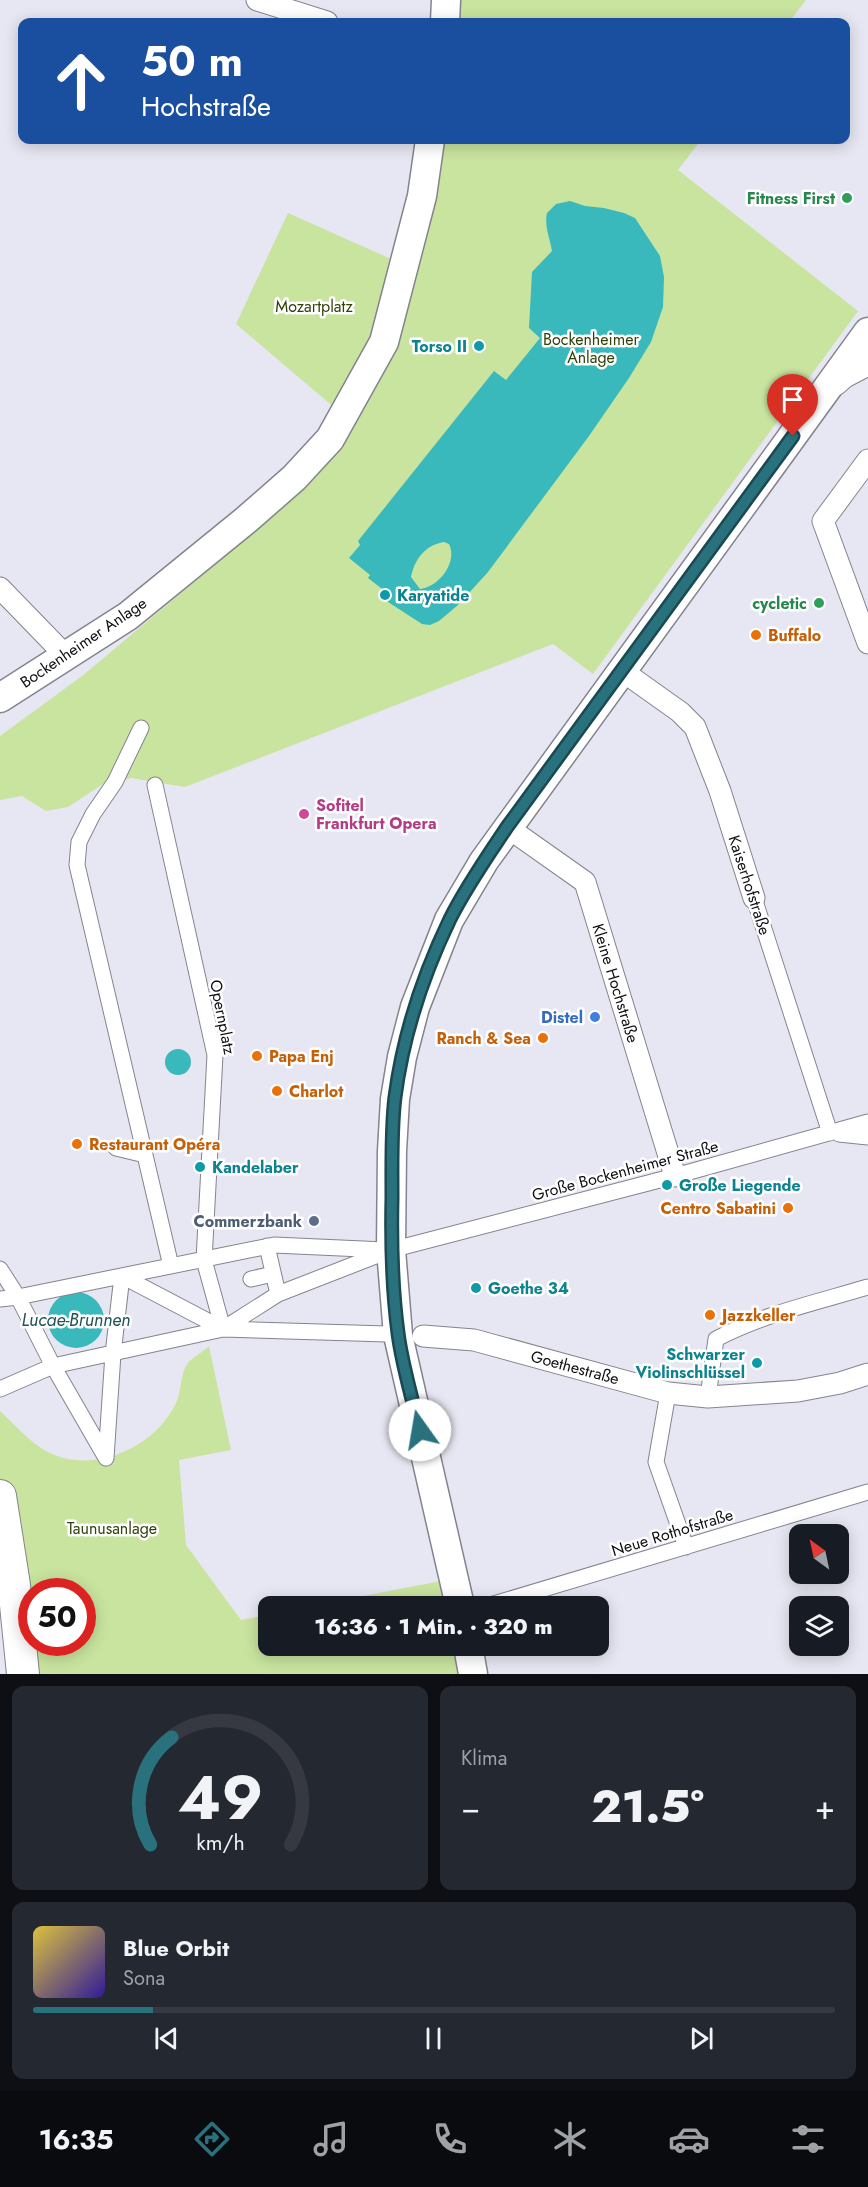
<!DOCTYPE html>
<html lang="de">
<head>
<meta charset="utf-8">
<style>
  :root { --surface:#171b24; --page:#242831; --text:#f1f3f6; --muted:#9ea1a6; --line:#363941; --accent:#29717c }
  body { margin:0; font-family:Jost,sans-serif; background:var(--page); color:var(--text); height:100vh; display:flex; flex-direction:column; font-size:22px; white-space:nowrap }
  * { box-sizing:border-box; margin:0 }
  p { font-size:20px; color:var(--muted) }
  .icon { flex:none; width:33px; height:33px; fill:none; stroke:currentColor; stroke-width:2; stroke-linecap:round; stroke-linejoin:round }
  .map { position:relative; height:1674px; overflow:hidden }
  .drawer { display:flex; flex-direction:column; gap:12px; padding:12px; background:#0d0f14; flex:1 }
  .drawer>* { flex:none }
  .banner { position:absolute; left:18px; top:18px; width:832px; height:126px; border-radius:12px; box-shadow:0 3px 15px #0003; background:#1a4fa0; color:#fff; overflow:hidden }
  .needle { width:39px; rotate:327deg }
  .controls { position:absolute; left:789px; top:1524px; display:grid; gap:12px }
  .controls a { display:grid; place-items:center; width:60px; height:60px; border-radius:12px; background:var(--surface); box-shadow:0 3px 15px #0003; font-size:30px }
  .speed { position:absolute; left:18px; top:1578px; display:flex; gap:12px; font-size:30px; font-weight:700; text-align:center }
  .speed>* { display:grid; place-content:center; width:78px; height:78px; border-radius:50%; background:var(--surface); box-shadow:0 3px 15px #0003; line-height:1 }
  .speed .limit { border:9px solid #d22; background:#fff; color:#111 }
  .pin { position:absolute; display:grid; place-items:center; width:51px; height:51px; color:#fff; margin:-62px -26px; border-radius:50% 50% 50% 0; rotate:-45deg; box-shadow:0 0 6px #0007 }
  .pin .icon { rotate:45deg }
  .me { position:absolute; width:66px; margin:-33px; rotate:347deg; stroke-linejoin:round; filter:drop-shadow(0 0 4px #0008) }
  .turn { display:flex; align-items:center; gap:21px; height:126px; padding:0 24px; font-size:27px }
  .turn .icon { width:78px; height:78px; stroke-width:2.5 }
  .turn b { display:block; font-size:42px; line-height:51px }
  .big { font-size:45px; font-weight:800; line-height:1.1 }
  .drawer .card { flex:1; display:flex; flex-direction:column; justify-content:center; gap:9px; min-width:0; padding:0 21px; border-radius:12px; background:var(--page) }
  .drawer .dial { align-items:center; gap:0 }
  .dial svg { height:156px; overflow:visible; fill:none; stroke:var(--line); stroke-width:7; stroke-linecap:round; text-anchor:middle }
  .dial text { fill:var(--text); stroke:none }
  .song { display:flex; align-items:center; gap:18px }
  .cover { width:72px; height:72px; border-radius:9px; background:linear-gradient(135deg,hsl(50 70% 55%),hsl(250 70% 35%)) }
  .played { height:6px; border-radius:3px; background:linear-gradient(90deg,var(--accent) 15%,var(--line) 15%) }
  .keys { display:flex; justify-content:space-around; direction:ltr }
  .heat { display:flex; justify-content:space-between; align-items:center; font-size:33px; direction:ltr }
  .drawer .tiles { flex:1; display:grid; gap:12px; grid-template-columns:1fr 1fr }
  .card:last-child { grid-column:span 2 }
  .trip { position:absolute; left:258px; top:1596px; width:351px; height:60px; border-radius:12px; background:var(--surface); box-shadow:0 3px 15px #0003; font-weight:800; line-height:60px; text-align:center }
  .dock { display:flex; height:96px; justify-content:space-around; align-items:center; background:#090b0e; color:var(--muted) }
  .dock .icon { width:42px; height:42px }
  .dock .current { color:var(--accent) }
  .dock b { font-size:27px; color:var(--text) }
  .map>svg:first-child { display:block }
  .green { fill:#c9e49f; fill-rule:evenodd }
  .water { fill:#39b9bb; fill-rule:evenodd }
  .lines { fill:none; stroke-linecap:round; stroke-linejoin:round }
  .pedestrian-casing { stroke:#83848e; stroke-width:17 }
  .minor-casing { stroke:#83848e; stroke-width:23 }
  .secondary-casing { stroke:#83848e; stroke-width:31 }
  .primary-casing { stroke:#83848e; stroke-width:34 }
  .pedestrian { stroke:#fff; stroke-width:15 }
  .minor { stroke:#fff; stroke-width:21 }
  .secondary { stroke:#fff; stroke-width:28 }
  .primary { stroke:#fff; stroke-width:32 }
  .route-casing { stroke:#1b4951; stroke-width:15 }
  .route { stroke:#29717c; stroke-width:10 }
  .leisure-dot { fill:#2e9e5b; stroke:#fff; stroke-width:2 }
  .culture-dot { fill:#0f9aa8; stroke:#fff; stroke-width:2 }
  .food-dot { fill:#e8710a; stroke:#fff; stroke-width:2 }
  .hotel-dot { fill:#d1479c; stroke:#fff; stroke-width:2 }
  .shop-dot { fill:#3f7fe0; stroke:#fff; stroke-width:2 }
  .service-dot { fill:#5c6f8a; stroke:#fff; stroke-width:2 }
  .labels { text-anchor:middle; stroke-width:5; stroke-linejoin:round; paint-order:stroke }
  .leisure-label { font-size:16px; font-weight:bold; fill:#27864d; stroke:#fff; text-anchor:end }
  .park-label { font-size:16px; fill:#304208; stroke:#fff }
  .culture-label { font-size:16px; font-weight:bold; fill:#0d838f; stroke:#fff; text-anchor:start }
  .food-label { font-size:16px; font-weight:bold; fill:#c56008; stroke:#fff; text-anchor:start }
  .street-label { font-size:16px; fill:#0e0e12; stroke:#fff }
  .hotel-label { font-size:16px; font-weight:bold; fill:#b23c85; stroke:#fff; text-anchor:start }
  .shop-label { font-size:16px; font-weight:bold; fill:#366cbe; stroke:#fff; text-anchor:end }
  .service-label { font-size:16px; font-weight:bold; fill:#4e5e75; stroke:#fff; text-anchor:end }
  .water-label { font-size:18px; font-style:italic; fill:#205455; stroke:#fff }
</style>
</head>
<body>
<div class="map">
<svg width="868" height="1674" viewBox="0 0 868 1674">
  <rect width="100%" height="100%" fill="#e6e7f2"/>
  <!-- green -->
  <path class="green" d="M458,0H806L789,22H455Z
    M438,140H701L678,170L858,311L593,674L553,644L185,787L131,778L103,784L68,807L46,811L22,796L0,800V736L82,676L254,532L340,443Z
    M288,213L391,259L372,335L336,409L236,324Z
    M209,1346L231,1450L179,1460L186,1545L241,1620L268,1615V1646H457L464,1674H23L0,1496V1411C13,1423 26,1438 41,1448C87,1478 154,1450 176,1403C182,1391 180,1373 188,1363C193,1357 203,1352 209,1346ZM32,1592H82V1642H32Z
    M441,1581L447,1606H311Z"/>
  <!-- water -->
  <path class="water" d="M570,201L585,206L604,208L624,213L635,218L660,256L664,277L663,307L651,342L629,378L589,436L488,572L458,605L439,621L430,625L422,624L385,600L387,595L386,592L368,578L370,575L349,558L360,545L358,541L494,371L506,380L540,338L529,328L532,272L552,251C550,238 544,226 547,213L556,204ZM444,542L449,544C458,562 439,587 420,589L411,577C415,559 425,545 444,542Z
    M165 1062a13 13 0 1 1 26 0a13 13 0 1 1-26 0Z
    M48 1320a28 28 0 1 1 56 0a28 28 0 1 1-56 0Z"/>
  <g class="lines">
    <!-- pedestrian casing -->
    <g class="pedestrian-casing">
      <path id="pedestrian" d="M141,728L115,782L93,814L79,842L77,865L171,1266
        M155,785L215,1055L204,1260L223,1329
        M754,898L830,1133
        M839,1134L868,1137
        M116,1148L145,1155
        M267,1246L278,1294
        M0,1269L18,1297L53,1366L106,1458
        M122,1276L223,1329
        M251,1279L273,1274
        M0,1299L18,1297L274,1245L385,1250
        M223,1329L278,1294L391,1250L675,1176L868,1122
        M0,1389L53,1366L223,1329L387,1334
        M668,1393L656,1462L686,1547
        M708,1397L716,1339C763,1314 818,1302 868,1287
        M106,1458L113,1354L122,1276
        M487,1606L868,1492"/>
    </g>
    <!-- minor casing -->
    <g class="minor-casing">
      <path id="minor" d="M257,0L327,22
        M836,385L845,377L868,365
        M868,460L823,521L868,643
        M0,588L65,655
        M621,670L680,712L695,727L720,791L754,898
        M507,827L585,882L675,1176
        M423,1336L474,1340L668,1393L708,1397L798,1391L840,1383L868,1374"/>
    </g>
    <!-- secondary casing -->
    <g class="secondary-casing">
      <path id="secondary" d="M445,22L446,0
        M0,698L128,616L246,520L294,478L330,439L384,342L422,196L430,140
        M460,1606L398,1335L391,1250L392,1151L395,1099L402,1057L415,1007L449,920L484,861L868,332
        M468,1646L473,1674"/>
    </g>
    <!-- primary casing -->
    <g class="primary-casing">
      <path id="primary" d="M0,1496L14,1585L23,1674"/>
    </g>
    <!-- pedestrian -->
    <use href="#pedestrian" class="pedestrian"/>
    <!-- minor -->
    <use href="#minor" class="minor"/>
    <!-- secondary -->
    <use href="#secondary" class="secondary"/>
    <!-- primary -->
    <use href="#primary" class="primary"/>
  </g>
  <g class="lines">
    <!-- route casing -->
    <g class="route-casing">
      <path id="route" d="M420,1430C412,1398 402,1365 398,1333C392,1288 391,1242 392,1197C392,1164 391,1130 395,1097C403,1036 423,975 450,919C466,887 487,857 507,827L793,436"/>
    </g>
    <!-- route -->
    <use href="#route" class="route"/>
  </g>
  <!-- markers -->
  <g class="leisure-dot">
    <circle cx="847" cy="198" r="6"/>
    <circle cx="819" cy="603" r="6"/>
  </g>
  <g class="culture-dot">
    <circle cx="479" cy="346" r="6"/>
    <circle cx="385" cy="595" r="6"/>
    <circle cx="200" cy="1167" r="6"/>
    <circle cx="667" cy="1185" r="6"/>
    <circle cx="476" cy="1288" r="6"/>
    <circle cx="757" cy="1363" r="6"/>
  </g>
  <g class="food-dot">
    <circle cx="756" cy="635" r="6"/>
    <circle cx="543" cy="1038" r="6"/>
    <circle cx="257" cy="1056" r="6"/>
    <circle cx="277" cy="1091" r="6"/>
    <circle cx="77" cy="1144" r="6"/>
    <circle cx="788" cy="1208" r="6"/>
    <circle cx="710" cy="1315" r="6"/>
  </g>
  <circle class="hotel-dot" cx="304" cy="814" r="6"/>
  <circle class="shop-dot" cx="595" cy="1017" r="6"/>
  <circle class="service-dot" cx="314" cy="1221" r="6"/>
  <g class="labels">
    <!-- leisure labels -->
    <g class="leisure-label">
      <text x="835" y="204">Fitness First</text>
      <text x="807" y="609">cycletic</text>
    </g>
    <!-- park labels -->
    <g class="park-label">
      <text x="314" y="312">Mozartplatz</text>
      <text x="591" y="345">Bockenheimer<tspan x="591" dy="18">Anlage</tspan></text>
      <text x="112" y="1534">Taunusanlage</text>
    </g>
    <!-- culture labels -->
    <g class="culture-label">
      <text x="467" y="352" text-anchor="end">Torso II</text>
      <text x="397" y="601">Karyatide</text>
      <text x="212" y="1173">Kandelaber</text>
      <text x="679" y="1191">Große Liegende</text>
      <text x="488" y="1294">Goethe 34</text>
      <text x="745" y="1360" text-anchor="end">Schwarzer<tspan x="745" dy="18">Violinschlüssel</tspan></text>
    </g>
    <!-- food labels -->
    <g class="food-label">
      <text x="768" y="641">Buffalo</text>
      <text x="531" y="1044" text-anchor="end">Ranch &amp; Sea</text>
      <text x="269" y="1062">Papa Enj</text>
      <text x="289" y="1097">Charlot</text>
      <text x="89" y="1150">Restaurant Opéra</text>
      <text x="776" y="1214" text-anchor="end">Centro Sabatini</text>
      <text x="722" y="1321">Jazzkeller</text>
    </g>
    <!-- street labels -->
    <g class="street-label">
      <text transform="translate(83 642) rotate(-34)" y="6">Bockenheimer Anlage</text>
      <text transform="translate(750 885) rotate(72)" y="6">Kaiserhofstraße</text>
      <text transform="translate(616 983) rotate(73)" y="6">Kleine Hochstraße</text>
      <text transform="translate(223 1017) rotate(79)" y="6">Opernplatz</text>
      <text transform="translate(625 1170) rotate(-15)" y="6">Große Bockenheimer Straße</text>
      <text transform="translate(575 1367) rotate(15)" y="6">Goethestraße</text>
      <text transform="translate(672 1532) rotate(-17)" y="6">Neue Rothofstraße</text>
    </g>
    <!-- hotel labels -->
    <g class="hotel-label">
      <text x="316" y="811">Sofitel<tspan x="316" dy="18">Frankfurt Opera</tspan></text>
    </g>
    <!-- shop labels -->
    <g class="shop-label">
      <text x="583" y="1023">Distel</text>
    </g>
    <!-- service labels -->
    <g class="service-label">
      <text x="302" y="1227">Commerzbank</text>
    </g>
    <!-- water labels -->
    <g class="water-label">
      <text x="76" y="1326">Lucae-Brunnen</text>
    </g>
  </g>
</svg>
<div class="controls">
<a><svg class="needle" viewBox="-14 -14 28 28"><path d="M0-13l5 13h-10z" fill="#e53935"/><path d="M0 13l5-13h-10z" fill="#9ea1a6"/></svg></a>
<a><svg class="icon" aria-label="layers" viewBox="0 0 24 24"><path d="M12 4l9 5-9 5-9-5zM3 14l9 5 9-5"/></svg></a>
</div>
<div class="speed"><div class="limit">50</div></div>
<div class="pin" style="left:793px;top:436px;background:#d93025"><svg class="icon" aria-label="arrive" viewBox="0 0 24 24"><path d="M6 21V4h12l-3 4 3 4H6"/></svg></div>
<svg class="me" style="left:420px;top:1430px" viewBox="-20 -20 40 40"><circle r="19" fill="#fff"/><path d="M0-13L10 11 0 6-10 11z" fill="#29717c"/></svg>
<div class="trip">16:36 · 1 Min. · 320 m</div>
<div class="banner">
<div class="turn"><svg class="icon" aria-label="ahead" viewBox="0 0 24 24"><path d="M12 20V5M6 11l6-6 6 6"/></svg><div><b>50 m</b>Hochstraße</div></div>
</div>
</div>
<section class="drawer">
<div class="tiles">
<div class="card dial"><svg viewBox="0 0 100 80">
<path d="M14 69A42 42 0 1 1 86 69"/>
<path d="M14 69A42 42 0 0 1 25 14" stroke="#29717c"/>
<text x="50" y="56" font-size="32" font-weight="700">49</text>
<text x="50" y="72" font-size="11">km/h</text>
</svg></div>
<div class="card"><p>Klima</p>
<div class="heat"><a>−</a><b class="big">21.5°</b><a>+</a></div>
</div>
<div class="card">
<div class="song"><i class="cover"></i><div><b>Blue Orbit</b><p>Sona</p></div></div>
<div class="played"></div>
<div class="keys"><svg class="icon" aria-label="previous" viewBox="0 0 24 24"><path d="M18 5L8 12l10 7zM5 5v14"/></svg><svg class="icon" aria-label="pause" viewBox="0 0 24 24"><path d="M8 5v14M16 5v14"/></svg><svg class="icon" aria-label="next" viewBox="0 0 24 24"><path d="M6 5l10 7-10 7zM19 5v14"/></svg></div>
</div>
</div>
</section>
<nav class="dock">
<b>16:35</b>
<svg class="icon current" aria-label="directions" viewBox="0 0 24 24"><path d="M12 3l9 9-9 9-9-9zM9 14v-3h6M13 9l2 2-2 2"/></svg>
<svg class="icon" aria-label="music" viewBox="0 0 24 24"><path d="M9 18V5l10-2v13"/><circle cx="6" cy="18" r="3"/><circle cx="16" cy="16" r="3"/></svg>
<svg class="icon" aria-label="phone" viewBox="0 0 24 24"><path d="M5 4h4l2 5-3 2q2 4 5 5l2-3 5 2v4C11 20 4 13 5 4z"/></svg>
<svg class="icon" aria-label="climate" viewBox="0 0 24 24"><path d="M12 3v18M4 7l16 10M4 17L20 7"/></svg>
<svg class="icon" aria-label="car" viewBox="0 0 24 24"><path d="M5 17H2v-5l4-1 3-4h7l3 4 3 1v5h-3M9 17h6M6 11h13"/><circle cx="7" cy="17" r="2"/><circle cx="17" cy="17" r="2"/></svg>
<svg class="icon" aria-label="filters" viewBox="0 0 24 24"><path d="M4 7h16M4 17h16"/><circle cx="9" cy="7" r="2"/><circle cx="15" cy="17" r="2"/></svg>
</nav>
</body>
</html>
